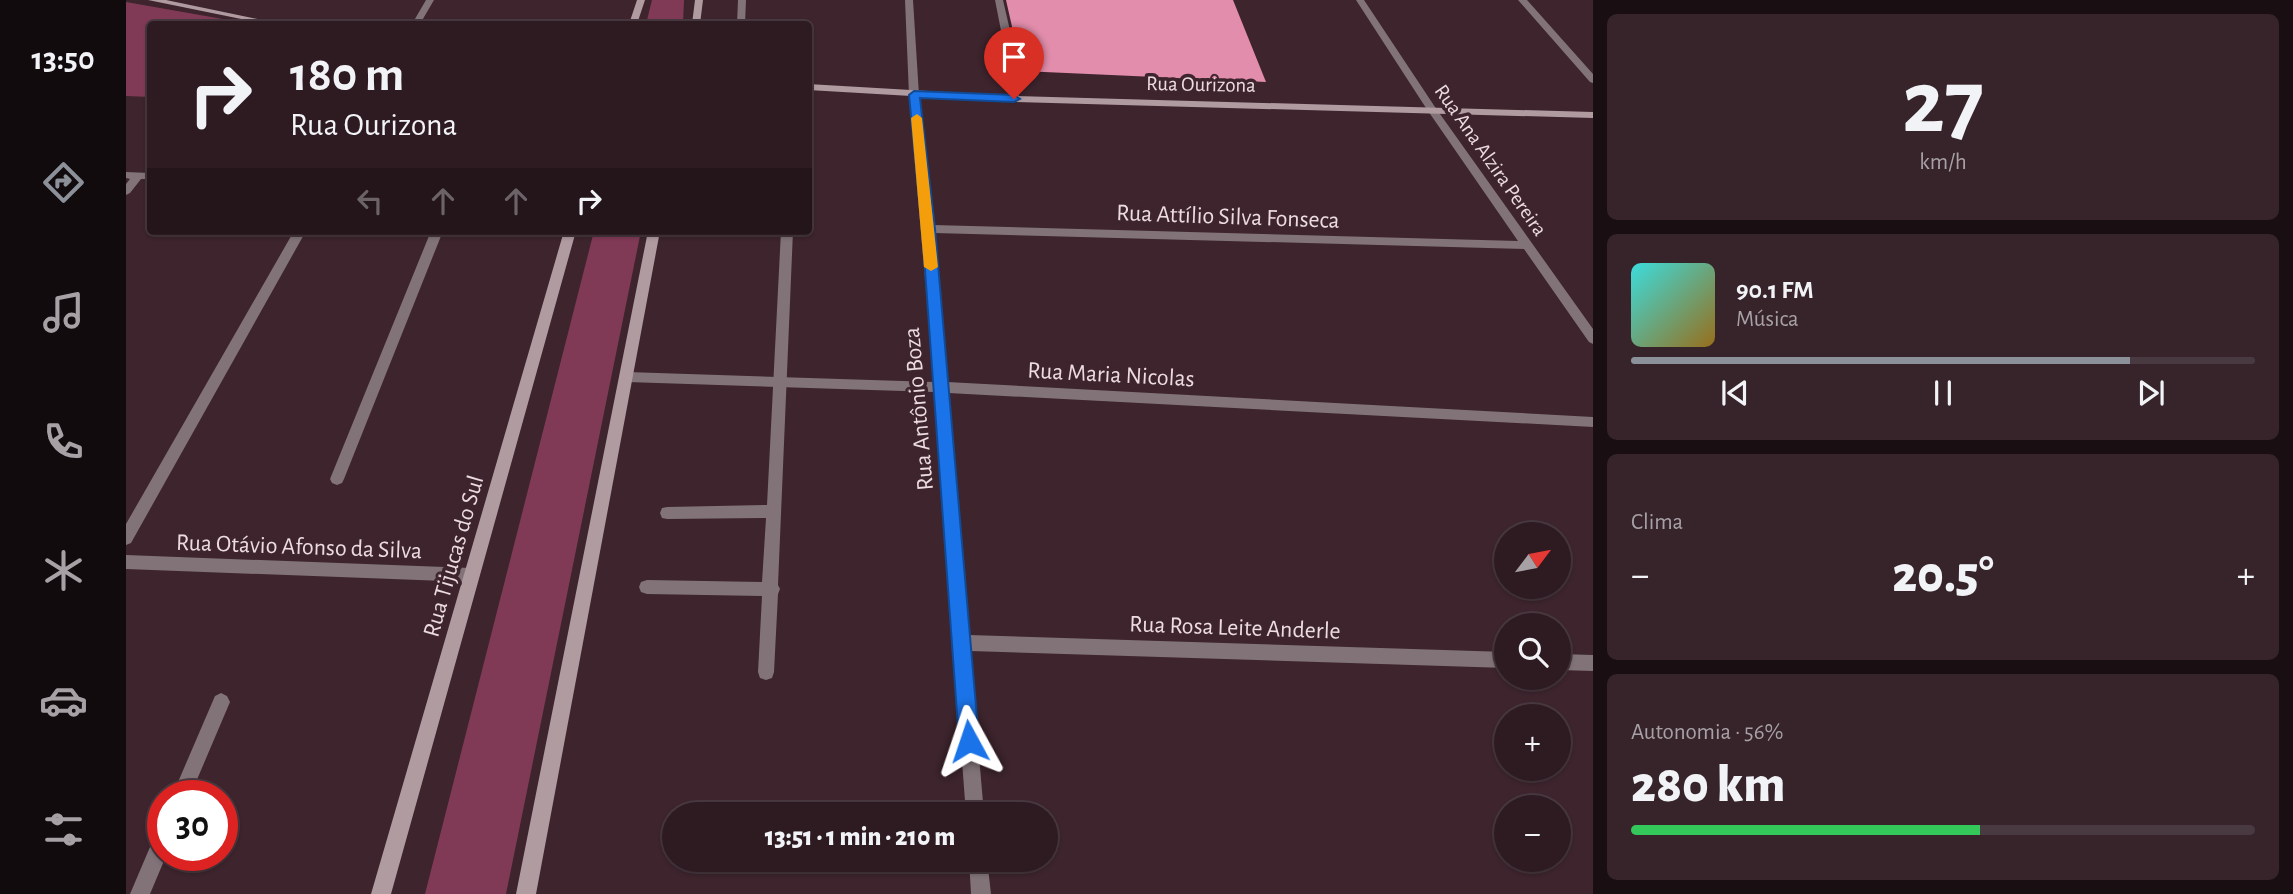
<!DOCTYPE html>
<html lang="pt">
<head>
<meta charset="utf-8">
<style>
  :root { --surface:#2e1b22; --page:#36242a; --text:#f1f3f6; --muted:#a7a1a5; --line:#493940; --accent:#8c9099 }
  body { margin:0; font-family:"Alegreya Sans",sans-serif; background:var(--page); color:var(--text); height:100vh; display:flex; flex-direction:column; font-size:26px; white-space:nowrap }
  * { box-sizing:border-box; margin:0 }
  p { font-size:23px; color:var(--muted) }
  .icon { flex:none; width:38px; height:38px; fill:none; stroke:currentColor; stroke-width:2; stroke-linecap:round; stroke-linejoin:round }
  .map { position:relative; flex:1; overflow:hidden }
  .side { display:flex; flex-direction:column; gap:14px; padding:14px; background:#190f13; width:700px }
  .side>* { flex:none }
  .top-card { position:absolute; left:21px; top:21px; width:665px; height:214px; border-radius:7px; box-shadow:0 2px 5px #0004,0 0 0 2px var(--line); background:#2e1b22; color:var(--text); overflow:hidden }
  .needle { width:46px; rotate:58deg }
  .buttons { position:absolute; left:1368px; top:522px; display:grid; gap:14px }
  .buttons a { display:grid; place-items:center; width:77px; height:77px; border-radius:50%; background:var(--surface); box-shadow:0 2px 5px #0004,0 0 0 2px var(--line); font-size:35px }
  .speed { position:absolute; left:21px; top:780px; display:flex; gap:14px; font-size:35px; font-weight:700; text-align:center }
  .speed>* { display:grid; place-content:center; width:91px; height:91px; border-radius:50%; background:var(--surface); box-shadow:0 2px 5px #0004,0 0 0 2px var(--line); line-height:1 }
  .speed .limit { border:10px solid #d22; background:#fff; color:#111 }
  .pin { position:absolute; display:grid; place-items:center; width:60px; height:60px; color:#fff; margin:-72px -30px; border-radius:50% 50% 50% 0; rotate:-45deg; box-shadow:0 0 7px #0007 }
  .pin .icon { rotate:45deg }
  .me { position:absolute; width:77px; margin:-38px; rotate:355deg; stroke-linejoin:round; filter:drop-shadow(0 0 5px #0008) }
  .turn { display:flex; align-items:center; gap:24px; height:147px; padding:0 28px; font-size:32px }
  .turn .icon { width:91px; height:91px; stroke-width:2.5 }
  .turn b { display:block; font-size:49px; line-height:60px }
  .lanes { display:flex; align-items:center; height:66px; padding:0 28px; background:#0003; justify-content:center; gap:35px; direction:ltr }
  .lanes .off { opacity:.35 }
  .big { font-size:52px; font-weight:800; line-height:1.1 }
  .side .card { flex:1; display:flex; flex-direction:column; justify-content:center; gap:10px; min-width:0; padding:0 24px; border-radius:10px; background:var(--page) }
  .side .dial { align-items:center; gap:0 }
  .dial b { font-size:91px; line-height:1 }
  .song { display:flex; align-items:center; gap:21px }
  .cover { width:84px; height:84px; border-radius:10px; background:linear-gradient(135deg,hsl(180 70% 55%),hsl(40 70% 35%)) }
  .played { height:7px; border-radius:4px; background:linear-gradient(90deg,var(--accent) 80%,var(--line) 80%) }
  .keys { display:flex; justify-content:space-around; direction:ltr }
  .heat { display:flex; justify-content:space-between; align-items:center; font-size:38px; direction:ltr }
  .charge { height:10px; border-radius:5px; background:linear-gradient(90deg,#34c759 56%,var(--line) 0) }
  .trip { position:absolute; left:536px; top:802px; width:396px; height:70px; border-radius:35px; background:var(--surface); box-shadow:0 2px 5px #0004,0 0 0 2px var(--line); font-weight:800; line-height:70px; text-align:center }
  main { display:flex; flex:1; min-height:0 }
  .tab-bar { display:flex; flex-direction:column; width:126px; justify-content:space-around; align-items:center; background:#120b0e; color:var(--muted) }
  .tab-bar .icon { width:49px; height:49px }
  .tab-bar .selected { color:var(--accent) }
  .tab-bar b { font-size:32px; color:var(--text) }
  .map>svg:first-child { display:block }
  .green { fill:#813a56 }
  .building { fill:#e28dab }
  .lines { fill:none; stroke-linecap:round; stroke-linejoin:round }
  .lane { fill:#817377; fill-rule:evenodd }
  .street { fill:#817377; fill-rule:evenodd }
  .secondary { fill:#b09ba1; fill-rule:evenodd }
  .route { fill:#1a73e8; stroke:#114b97; stroke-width:2 }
  .slow { fill:#f59e0b }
  .labels { text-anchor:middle; stroke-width:7; stroke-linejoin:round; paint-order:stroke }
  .far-street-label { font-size:21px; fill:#ecdbe0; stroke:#3d242d }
  .street-label { font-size:24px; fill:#ecdbe0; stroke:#3d242d }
</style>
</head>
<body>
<main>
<nav class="tab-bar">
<b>13:50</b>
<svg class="icon selected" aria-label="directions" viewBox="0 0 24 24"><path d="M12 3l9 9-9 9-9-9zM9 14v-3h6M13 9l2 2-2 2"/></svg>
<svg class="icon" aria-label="music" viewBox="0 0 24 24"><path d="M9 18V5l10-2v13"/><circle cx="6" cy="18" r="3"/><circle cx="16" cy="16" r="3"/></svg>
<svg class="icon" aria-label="phone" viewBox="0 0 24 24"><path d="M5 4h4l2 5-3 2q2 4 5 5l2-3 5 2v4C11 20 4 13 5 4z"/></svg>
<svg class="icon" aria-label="climate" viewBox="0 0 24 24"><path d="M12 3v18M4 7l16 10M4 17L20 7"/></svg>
<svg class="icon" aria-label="car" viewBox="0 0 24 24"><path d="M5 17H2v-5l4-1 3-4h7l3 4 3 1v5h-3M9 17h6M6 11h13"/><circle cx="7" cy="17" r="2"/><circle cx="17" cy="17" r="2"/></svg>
<svg class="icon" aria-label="filters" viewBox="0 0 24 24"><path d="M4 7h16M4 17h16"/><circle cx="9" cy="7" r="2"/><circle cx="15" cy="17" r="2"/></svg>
</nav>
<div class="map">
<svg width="1467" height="894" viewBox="0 0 1467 894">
  <rect width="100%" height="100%" fill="#3d242d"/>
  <!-- green -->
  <path class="green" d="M526,0H558L557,24H520Z
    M0,2L125,24H24V97L0,96Z
    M468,231H515L380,894H299Z"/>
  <!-- building -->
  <path class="building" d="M880,0H1107L1140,82L896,71Z"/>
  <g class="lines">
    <!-- lane -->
    <path class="lane" d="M612,0H620L619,24H611Z
      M869,0H877L891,61L893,99L888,102L883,99L881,61Z
      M305,231H317L218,479L216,483L211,485L206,483L204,479Z
      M655,231H667L652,585L654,589L652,594L648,672L646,678L640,680L634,678L632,672L636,596L521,594L515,592L513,587L515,582L521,580L636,582L640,518L541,519L536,518L534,513L536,508L541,507L641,505Z
      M95,693L101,696L104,702L64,796H46L89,696Z
      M37,831V856H40L24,894H4L30,833Z"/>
    <!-- street -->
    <path class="street" d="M300,0H308L294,24H286Z
      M779,0H787L793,95L807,225L1392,241L1300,108L1230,0H1238L1309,107L1467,329V344L1463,342L1398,249L808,233L821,382L1467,417V427L822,393L843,635L1381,652V668L844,651L858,814H840L808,392L501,382L494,377L501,372L808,382L783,95Z
      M1392,0H1401L1467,74V83L1464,82Z
      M0,172L24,173V179H15L4,193L0,195V184L4,179L0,178Z
      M168,231H180L5,543L0,545V524Z
      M0,555L345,568L350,570L353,575L350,580L345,582L0,569Z
      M1433,654L1467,655V671L1433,670Z
      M843,859H861L865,894H845Z"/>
    <!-- secondary -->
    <path class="secondary" d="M22,0H40L155,24H140Z
      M511,0H519L511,24H503Z
      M569,0H577L574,24H566Z
      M682,84L888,96L1467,112V118L888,102L682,90Z
      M438,231H450L265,894H245Z
      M522,231H534L410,894H390Z"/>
  </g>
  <!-- route -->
  <path class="route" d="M788,91L888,95L894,99L888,102L794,98L809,229L853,741L850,748L843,751L836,748L833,741L796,229L783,95Z"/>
  <!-- slow -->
  <path class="slow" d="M791,114L796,118L812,267L805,271L798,267L785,118Z"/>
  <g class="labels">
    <!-- far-street labels -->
    <g class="far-street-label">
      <text transform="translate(1075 84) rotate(1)" y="7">Rua Ourizona</text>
      <text transform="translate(1365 160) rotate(55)" y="7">Rua Ana Alzira Pereira</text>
    </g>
    <!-- street labels -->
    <g class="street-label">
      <text transform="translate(1102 216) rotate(2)" y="8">Rua Attílio Silva Fonseca</text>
      <text transform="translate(985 374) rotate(3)" y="8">Rua Maria Nicolas</text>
      <text transform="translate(792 409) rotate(-95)" y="8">Rua Antônio Boza</text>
      <text transform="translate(173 546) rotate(2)" y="8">Rua Otávio Afonso da Silva</text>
      <text transform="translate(327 556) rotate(-74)" y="8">Rua Tijucas do Sul</text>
      <text transform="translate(1109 627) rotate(2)" y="8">Rua Rosa Leite Anderle</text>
    </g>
  </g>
</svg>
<div class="buttons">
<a><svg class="needle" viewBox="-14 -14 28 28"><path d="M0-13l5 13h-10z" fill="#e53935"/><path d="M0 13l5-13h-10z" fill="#a7a1a5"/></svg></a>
<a><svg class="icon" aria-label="search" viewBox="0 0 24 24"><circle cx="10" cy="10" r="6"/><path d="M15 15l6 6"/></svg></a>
<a>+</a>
<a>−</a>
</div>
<div class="speed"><div class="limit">30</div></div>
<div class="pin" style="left:888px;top:99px;background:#d93025"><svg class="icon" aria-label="arrive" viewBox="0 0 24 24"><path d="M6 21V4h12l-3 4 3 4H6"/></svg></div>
<svg class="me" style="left:843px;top:741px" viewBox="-20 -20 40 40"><path d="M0-17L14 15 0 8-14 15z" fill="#1a73e8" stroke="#fff" stroke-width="4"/></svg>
<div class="trip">13:51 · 1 min · 210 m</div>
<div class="top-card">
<div class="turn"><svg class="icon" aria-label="right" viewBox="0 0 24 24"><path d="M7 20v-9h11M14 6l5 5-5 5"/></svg><div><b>180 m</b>Rua Ourizona</div></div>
<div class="lanes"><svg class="icon off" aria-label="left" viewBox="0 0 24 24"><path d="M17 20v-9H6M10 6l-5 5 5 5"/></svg><svg class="icon off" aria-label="ahead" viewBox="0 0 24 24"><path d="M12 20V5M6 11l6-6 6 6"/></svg><svg class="icon off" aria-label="ahead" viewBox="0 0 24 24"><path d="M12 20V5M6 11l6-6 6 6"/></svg><svg class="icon" aria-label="right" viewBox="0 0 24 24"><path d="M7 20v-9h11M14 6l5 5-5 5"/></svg></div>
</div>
</div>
<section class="side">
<div class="card dial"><b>27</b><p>km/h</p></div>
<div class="card">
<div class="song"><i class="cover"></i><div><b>90.1 FM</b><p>Música</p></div></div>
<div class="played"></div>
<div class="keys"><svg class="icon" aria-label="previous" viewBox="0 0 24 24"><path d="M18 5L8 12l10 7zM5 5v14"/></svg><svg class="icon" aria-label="pause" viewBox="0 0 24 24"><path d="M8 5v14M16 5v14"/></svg><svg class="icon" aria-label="next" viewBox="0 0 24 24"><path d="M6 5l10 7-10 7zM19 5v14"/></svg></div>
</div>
<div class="card"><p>Clima</p>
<div class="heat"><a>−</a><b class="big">20.5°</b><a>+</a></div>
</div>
<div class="card"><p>Autonomia · 56%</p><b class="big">280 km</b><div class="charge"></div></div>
</section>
</main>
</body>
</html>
